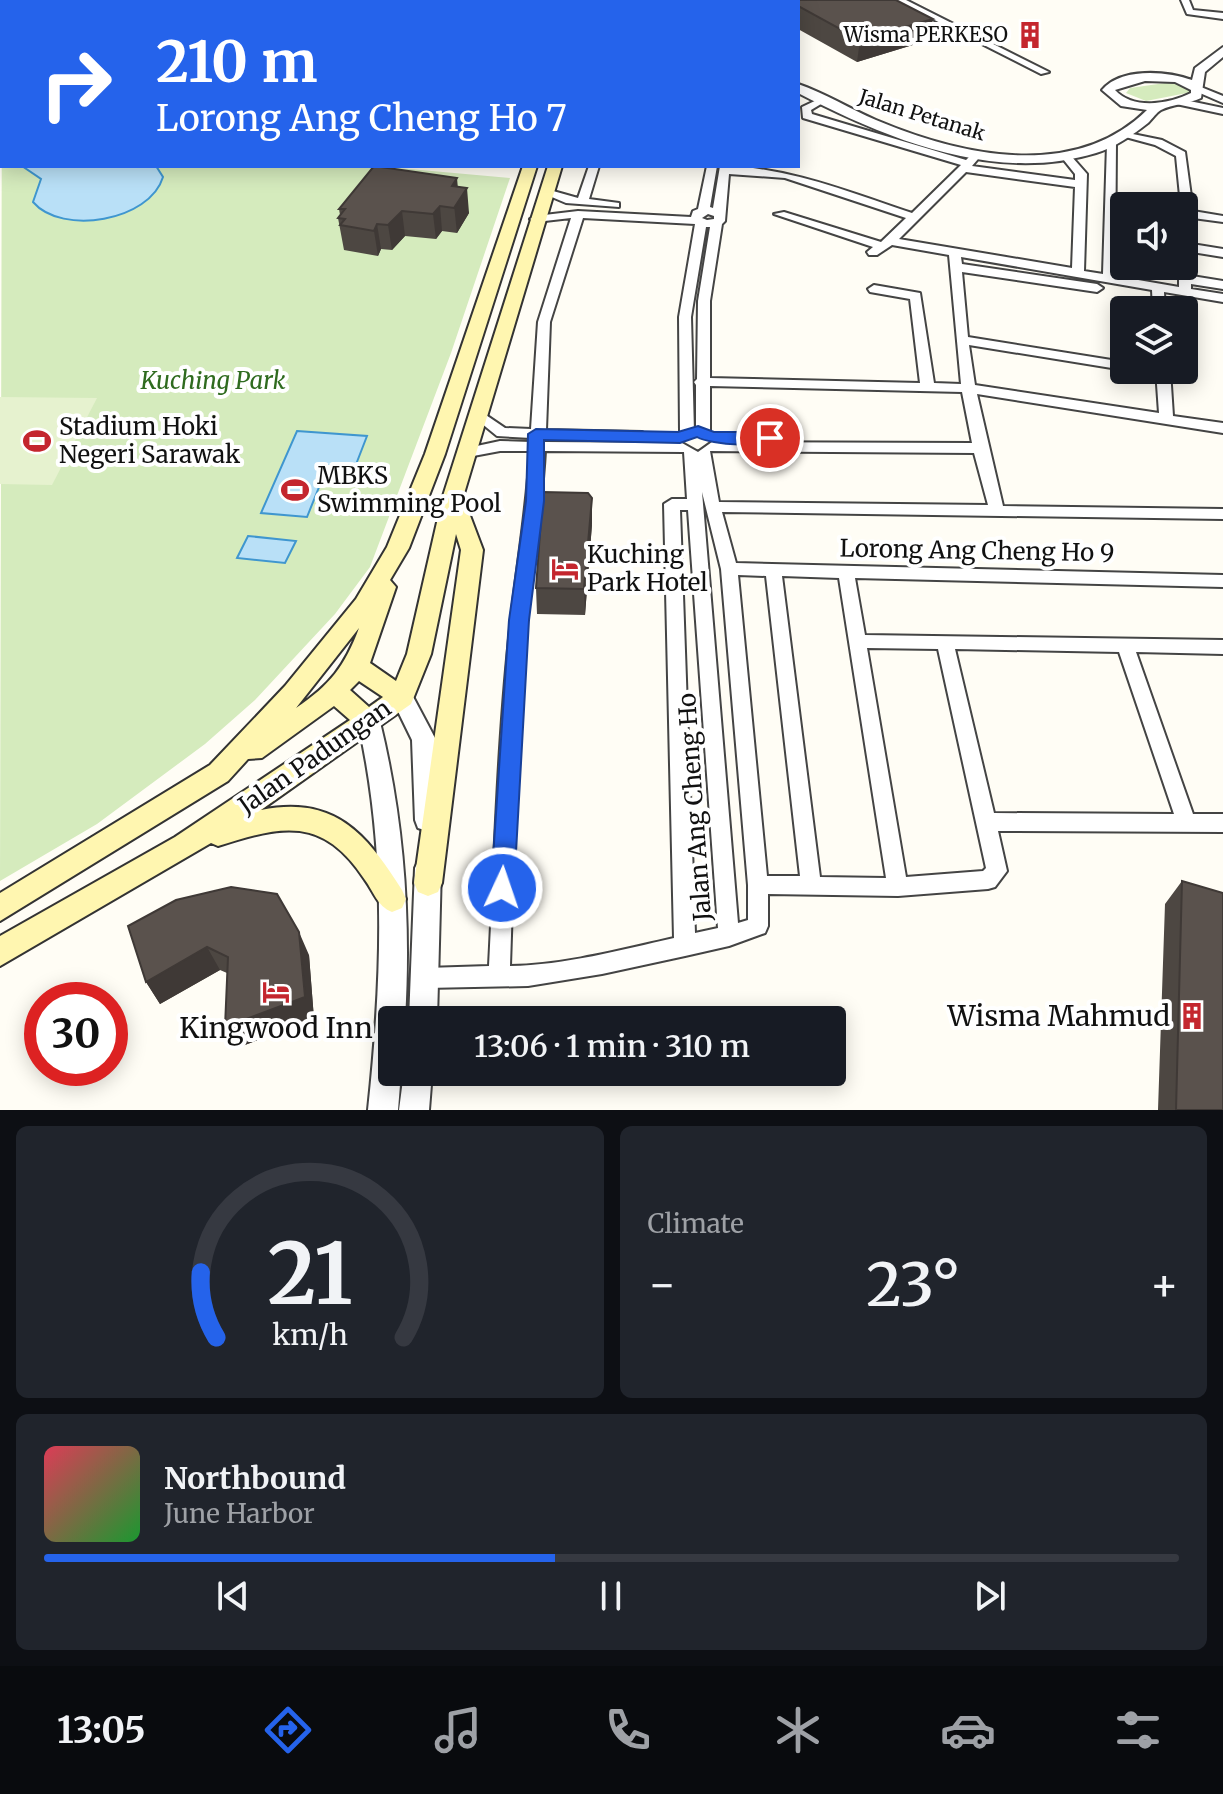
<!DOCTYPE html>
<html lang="en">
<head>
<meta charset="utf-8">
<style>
  :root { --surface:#171b24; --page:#20242c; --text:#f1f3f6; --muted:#9ea1a6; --line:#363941; --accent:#2563eb }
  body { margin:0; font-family:Merriweather,serif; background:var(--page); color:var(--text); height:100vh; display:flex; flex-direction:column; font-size:30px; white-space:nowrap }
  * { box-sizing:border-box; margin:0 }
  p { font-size:26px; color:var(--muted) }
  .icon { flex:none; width:44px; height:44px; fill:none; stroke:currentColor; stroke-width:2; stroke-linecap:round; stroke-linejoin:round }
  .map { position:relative; height:1110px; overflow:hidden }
  .drawer { display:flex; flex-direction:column; gap:16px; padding:16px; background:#0d0f14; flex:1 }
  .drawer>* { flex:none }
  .banner { position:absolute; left:0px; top:0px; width:800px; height:168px; box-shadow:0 4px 20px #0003; background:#2563eb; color:#fff; overflow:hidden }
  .buttons { position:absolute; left:1110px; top:192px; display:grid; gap:16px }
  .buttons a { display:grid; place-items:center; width:88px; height:88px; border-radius:8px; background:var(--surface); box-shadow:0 4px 20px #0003; font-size:40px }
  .speed { position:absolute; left:24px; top:982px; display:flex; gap:16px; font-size:40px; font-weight:700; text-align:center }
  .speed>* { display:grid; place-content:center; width:104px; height:104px; border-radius:50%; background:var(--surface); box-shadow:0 4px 20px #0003; line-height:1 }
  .speed .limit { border:12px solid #d22; background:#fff; color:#111 }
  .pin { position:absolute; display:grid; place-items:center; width:68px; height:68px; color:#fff; margin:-34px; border:4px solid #fff; border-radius:50%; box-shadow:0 2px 8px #0007 }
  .me { position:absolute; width:88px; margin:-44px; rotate:3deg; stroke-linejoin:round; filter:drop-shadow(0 0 6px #0008) }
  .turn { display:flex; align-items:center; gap:28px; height:168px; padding:0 24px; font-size:36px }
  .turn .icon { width:104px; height:104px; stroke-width:2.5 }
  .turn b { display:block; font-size:56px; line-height:68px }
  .big { font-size:60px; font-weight:600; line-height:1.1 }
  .drawer .widget { flex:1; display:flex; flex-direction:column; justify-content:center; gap:12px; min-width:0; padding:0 28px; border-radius:12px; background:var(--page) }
  .drawer .dial { align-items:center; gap:0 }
  .dial svg { height:208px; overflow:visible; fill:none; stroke:var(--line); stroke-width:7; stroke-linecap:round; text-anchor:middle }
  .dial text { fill:var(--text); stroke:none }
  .song { display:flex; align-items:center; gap:24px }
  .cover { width:96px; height:96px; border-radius:12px; background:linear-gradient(135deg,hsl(350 70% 55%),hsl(130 70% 35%)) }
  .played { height:8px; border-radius:4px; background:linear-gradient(90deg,var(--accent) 45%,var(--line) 45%) }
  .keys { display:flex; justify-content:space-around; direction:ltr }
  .heat { display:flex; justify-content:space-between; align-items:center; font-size:44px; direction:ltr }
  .drawer .tiles { flex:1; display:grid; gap:16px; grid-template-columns:1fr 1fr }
  .widget:last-child { grid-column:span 2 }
  .trip { position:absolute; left:378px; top:1006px; width:468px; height:80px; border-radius:8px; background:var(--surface); box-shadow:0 4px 20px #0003; font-weight:600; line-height:80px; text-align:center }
  .tab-bar { display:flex; height:128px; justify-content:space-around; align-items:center; background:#090b0e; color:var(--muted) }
  .tab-bar .icon { width:56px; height:56px }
  .tab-bar .active { color:var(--accent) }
  .tab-bar b { font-size:36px; color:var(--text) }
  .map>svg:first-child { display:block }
  .green { fill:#d5ebbd }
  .pitch { fill:#e6f2cf }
  .water { fill:#b9e0f7; stroke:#3f96cf; stroke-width:2 }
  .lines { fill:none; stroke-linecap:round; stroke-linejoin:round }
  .minor-casing { stroke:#444; stroke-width:4 }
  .tertiary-casing { stroke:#444; stroke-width:4 }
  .secondary-casing { stroke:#333; stroke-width:4 }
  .minor { fill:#fff; fill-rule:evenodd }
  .tertiary { fill:#fff; fill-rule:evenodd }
  .secondary { fill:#fff6b0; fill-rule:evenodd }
  .wall { fill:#4d4742 }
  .shaded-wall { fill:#3f3936 }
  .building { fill:#5a524d; stroke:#3f3936; stroke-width:2 }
  .route { fill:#2563eb; stroke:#184099; stroke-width:2 }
  .labels { text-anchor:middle; stroke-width:8; stroke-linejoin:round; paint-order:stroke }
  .far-poi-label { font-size:20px; fill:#111; stroke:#fff; text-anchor:end }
  .far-street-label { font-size:20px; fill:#111; stroke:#fff }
  .park-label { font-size:24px; font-style:italic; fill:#2f6b1f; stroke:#fff }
  .poi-label { font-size:24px; fill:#111; stroke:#fff; text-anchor:start }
  .street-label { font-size:24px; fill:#111; stroke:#fff }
  .near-poi-label { font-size:28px; fill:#111; stroke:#fff; text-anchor:end }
</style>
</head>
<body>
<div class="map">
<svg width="1223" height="1110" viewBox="0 0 1223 1110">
  <rect width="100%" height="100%" fill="#fffdf5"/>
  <!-- green -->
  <path class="green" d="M65,0H465L62,2Z
    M2,56V166H376L510,178L451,353L370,567L335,614L255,700L205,744L97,824L0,881Z
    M1172,82L1187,85L1192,92L1146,101L1126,93L1130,88Z"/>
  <!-- pitch -->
  <path class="pitch" d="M0,397L97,398L52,485L0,484Z"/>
  <!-- water -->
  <path class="water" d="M22,166H156L163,177C150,221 62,236 33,202L41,179Z
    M297,431L367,436L355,467L328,465L307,517L261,513Z
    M248,536L296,541L285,563L237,558Z"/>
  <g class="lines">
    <!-- minor casing -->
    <g class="minor-casing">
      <path id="minor" d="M895,0H906L1049,72L1041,74Z
        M1181,0H1189L1193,10L1223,13V19L1187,14Z
        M910,24H916L943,38L935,40L910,28Z
        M1196,85L1223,96V103L1193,90L1191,88Z
        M821,98L826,101L811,110L812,114L966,160L969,157H977L978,159L972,166L1075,180V174L1063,159L1072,157L1087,174L1084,271L1103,274L1107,144L1116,142L1115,276L1179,287V266H1184V206H1181L1176,156L1155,145L1118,135L1123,132L1162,140L1185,152L1193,211L1223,216V222L1193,218L1192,244L1223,249V257L1192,252V276L1223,281V289L1191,284V289L1223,294V302L1164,292L1165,310H1153L1152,290L961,257L962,264L1097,284L1103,288L1097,292L962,272L968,337L1124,362V370L969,345L975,385L1159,413L1156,370H1170L1173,416L1223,423V433L977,394L1003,506L1223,509V519L722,512L736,563L1223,575V587L855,578L865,635L1223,640V654L1136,652L1193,814H1223V832L998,831L1007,871L995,887L988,889L898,896L768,894V926L765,933L729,946L685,956L602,974L528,986L426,988L418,985L415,978L418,971L426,968L489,966C495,851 498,735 511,620C517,564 527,508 530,451H500L468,457L461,452L463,449L500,441L531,442V438L497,436L470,414L477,409L505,428L531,429L538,322L571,218L536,222L530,219L536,216L578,211L691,217L693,211L698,209L707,166H717L710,207L713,208L720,166C785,166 849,192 912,213L961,165L803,118L802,107ZM966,172L1075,187L1072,268L899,239ZM729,174L785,178L906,218L881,242L784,212L774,214L873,247L867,252L869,255H877L892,245L949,255L961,384L934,383L920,293L874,285L868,289L870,292L910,299L920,383L710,378V301L722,224L725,221ZM708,214L714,216V219L707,220L702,218ZM583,218L695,224L679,317L680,432L682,435L687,437L694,432L691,317L706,227H710L698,301L697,379L694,382L696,385V432L698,435L703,437L710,432V386L962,392L972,443L712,442L698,452L682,443L545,442V439L642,442L649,437L642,432L546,430L550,322ZM545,451L684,452L687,499H672L664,504L674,938C621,950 565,965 510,966C514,851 516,735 527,620C533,564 542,508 545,451ZM710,451L974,453L988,505L719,502ZM702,492L721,569L748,885V920L738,923ZM680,510H688L718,928L695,933ZM738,575L766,576L800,876H767ZM782,576L839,578L886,878L820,877ZM867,648L938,649L986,868L983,871L906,877ZM955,649L1119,652L1174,814L994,813Z
        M1180,99L1223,108V114L1176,104L1175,102Z
        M589,166H599L589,199L619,203V207L566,203L540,192L546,189L578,198Z"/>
    </g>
    <!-- tertiary casing -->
    <g class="tertiary-casing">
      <path id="tertiary" d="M505,0H521L522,2H506Z
        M657,0H669L670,2H658Z
        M1223,47V57L1205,72L1201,98C1189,104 1172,104 1161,110C1157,112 1152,119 1148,123C1134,134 1114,148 1096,153C995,184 887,139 798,93V84C825,93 850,109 876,120C959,155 1074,182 1147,110L1121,106L1102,90C1121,67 1167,71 1192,80L1195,68ZM1145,81L1175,82L1191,90V93C1169,104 1133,110 1115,90Z
        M402,688L410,691L436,740L439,820L436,828L427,831L418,828L415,820L412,740L391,697L394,691Z
        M369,713L377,715L380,722C404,820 411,919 405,1020H392V1072H401L398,1110H368C382,979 387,851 358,722L361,715Z
        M428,857L437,860L441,868L437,1020H409L415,868L419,860Z
        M404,1072H432L429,1110H399Z"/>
    </g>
    <!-- secondary casing -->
    <g class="secondary-casing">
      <path id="secondary" d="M599,0H612L598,2Z
        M620,0H633L619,2Z
        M523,166H537L445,454L409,548L390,580L396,587L370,663L396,681L407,654L443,496L548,166H562L463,497L483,550L442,883L438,892L428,896L418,892L414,883L461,550L456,534L431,654L411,704L261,810C334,795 366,833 402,890L406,899L402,908L392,912C377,906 374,892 365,880C323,816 283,825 218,846L211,843L0,966V936L175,837L350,720L334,706L262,758L248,759L228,781L0,921V893L210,765L285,686L356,599L387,547L425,454ZM359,628C345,666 330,685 296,708ZM359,681L383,697L369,707L350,690Z"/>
    </g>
    <!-- minor -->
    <use href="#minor" class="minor"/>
    <!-- tertiary -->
    <use href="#tertiary" class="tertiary"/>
    <!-- secondary -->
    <use href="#secondary" class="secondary"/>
  </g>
  <!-- wall -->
  <path class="wall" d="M756,0H896L929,40L857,62L798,29V2H756Z
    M458,187L469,213L457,233L442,231L436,239L405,236L392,250L381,249L378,256L344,250L338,218L340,215L339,209Z
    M592,524L585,615L537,614L536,588Z
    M1182,881L1223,1110H1158L1165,904Z
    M128,926L309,955L314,1019L237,1048L225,1027L227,973L220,970L160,1004L146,982Z"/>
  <!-- shaded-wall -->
  <path class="shaded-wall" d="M933,19L929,40L857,62L860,40Z
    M457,178L459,200L467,188L469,213L457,233L452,186Z
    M440,206L442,231L436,239L433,214Z
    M402,211L405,236L392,250L388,225Z
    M377,224L381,249L378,256L374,231Z
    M592,498V524L585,615L584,589Z
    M299,932L309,955L314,1019L237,1048L225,1027Z
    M207,947L220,970L160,1004L146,982Z"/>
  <!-- building -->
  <path class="building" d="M786,0H896L933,19L860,40L798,6V2H790Z
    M374,166L457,178L452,186L467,188L454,208L440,206L433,214L402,211L388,225L377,224L374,231L340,225L345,219L338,218L345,209H339Z
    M543,492L588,493L592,498L584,589L536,588Z
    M1182,881L1223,893V1110H1176Z
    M231,887L277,894L299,932L305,997L225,1027L228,957L207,947L146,982L128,926L176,900Z"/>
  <!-- route -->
  <path class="route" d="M698,426L714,432H770L778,438C767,449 711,445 697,437L680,443L544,440V501L529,620L514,888L511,896L502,899L494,896L491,888L509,620L526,501L528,434L536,429L678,432Z"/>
  <!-- icons -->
  <defs>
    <g id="building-bare" transform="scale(2.16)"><path d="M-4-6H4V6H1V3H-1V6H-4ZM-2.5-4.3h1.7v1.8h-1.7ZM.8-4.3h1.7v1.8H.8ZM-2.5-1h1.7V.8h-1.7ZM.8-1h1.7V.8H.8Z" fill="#c4262e" stroke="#fff" stroke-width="2.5" paint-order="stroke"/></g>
    <g id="stadium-bare" transform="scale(2.16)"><path d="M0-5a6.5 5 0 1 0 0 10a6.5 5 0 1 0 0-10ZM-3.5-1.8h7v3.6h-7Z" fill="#c4262e" stroke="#fff" stroke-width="2.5" paint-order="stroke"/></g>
    <g id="hotel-bare" transform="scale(2.16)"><path d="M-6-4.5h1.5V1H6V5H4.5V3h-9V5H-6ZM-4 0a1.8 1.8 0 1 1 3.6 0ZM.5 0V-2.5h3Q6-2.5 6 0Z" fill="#c4262e" stroke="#fff" stroke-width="2.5" paint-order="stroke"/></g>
  </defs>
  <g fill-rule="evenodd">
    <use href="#building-bare" x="1030" y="35"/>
    <use href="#stadium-bare" x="37" y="441"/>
    <use href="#stadium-bare" x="295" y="490"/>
    <use href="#hotel-bare" x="565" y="569"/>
    <use href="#hotel-bare" x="276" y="992"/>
    <use href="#building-bare" x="1192" y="1016"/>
  </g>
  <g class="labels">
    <!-- far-poi labels -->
    <g class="far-poi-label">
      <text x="1008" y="42">Wisma PERKESO</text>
    </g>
    <!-- far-street labels -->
    <g class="far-street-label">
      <text transform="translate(922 115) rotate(17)" y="7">Jalan Petanak</text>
    </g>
    <!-- park labels -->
    <g class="park-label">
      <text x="213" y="389">Kuching Park</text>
    </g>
    <!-- poi labels -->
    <g class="poi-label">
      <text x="59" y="435">Stadium Hoki<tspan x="59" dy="28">Negeri Sarawak</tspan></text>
      <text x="317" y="484">MBKS<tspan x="317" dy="28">Swimming Pool</tspan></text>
      <text x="587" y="563">Kuching<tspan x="587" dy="28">Park Hotel</tspan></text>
    </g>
    <!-- street labels -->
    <g class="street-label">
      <text transform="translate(977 551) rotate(1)" y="8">Lorong Ang Cheng Ho 9</text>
      <text transform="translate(315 757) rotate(-35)" y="8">Jalan Padungan</text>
      <text transform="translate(695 807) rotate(-94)" y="8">Jalan Ang Cheng Ho</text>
    </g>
    <!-- near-poi labels -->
    <g class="near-poi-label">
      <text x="1170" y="1026">Wisma Mahmud</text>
      <text x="276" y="1038" text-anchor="middle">Kingwood Inn</text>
    </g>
  </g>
</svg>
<div class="buttons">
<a><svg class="icon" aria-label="sound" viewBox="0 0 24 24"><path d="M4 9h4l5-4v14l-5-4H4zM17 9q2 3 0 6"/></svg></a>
<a><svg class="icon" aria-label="layers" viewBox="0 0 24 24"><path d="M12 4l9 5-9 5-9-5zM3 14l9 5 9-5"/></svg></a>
</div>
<div class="speed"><div class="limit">30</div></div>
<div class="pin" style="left:770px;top:438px;background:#d93025"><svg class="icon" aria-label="arrive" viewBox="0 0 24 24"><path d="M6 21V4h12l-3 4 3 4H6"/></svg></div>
<svg class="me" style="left:502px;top:888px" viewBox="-20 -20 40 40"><circle r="17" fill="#2563eb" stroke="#fff" stroke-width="3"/><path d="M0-11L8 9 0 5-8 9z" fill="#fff"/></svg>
<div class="trip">13:06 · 1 min · 310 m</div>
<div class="banner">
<div class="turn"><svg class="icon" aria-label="right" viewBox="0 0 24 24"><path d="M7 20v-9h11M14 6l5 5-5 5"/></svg><div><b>210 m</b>Lorong Ang Cheng Ho 7</div></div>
</div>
</div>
<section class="drawer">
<div class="tiles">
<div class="widget dial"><svg viewBox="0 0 100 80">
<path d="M14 69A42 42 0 1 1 86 69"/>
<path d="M14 69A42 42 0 0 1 8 44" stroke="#2563eb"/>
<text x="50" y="56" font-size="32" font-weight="700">21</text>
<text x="50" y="72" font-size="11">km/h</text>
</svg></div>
<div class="widget"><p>Climate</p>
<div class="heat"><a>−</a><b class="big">23°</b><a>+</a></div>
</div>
<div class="widget">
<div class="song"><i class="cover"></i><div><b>Northbound</b><p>June Harbor</p></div></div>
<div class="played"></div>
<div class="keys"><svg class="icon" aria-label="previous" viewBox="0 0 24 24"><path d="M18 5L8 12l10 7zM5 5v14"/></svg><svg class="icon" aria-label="pause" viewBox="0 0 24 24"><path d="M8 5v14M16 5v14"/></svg><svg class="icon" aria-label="next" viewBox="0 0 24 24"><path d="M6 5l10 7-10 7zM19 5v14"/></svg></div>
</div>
</div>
</section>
<nav class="tab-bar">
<b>13:05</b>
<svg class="icon active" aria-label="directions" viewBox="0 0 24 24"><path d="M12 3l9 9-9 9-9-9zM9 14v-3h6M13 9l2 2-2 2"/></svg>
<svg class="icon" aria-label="music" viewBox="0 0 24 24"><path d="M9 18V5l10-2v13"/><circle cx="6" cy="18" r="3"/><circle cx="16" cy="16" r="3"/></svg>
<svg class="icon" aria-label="phone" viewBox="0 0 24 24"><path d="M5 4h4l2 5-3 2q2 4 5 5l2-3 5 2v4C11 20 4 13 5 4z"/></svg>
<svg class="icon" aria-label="climate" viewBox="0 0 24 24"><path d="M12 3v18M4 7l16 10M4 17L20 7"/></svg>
<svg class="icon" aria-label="car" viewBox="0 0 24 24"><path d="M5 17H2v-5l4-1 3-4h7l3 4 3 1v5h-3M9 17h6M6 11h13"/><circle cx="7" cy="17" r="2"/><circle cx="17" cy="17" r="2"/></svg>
<svg class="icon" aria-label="filters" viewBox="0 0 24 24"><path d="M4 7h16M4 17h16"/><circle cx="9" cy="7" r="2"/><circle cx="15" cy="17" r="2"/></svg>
</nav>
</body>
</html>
